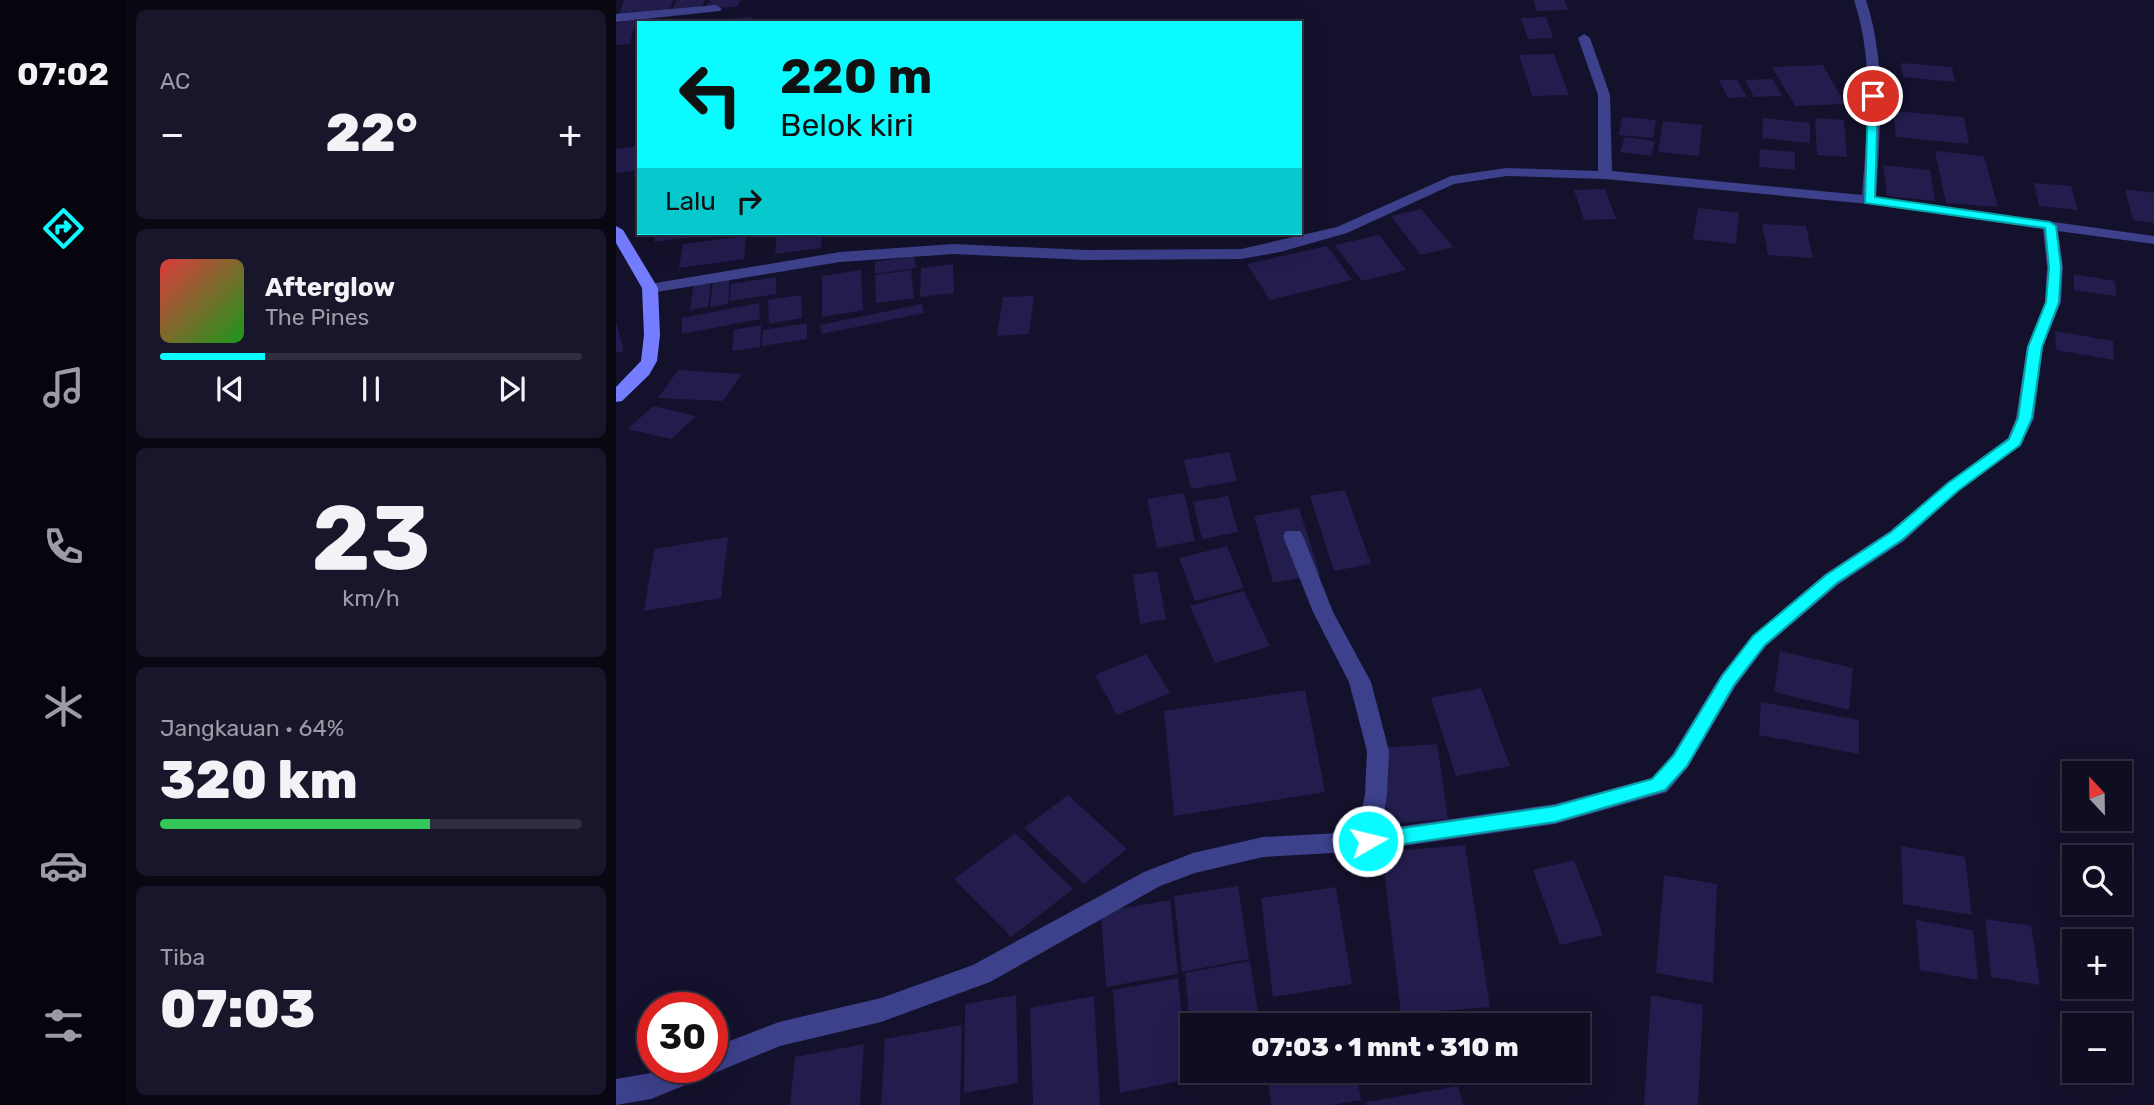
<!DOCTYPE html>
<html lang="id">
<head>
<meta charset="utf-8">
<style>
  :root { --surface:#0f0d21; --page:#18162a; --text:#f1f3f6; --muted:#9b9ca5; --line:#2f2d3f; --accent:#09fbff }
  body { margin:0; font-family:Rubik,sans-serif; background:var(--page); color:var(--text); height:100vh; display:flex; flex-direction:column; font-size:26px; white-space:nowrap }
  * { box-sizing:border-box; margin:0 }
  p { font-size:23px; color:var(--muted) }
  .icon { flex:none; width:38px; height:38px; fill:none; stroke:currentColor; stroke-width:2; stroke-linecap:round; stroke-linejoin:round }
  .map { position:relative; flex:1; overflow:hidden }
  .side { display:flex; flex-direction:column; gap:10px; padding:10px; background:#080712; width:490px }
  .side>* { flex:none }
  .hud { position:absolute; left:21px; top:21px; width:665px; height:214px; border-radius:0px; box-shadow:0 7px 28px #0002,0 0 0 2px var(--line); background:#09fbff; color:#111; overflow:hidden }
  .needle { width:46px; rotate:338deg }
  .tools { position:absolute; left:1446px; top:761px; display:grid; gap:14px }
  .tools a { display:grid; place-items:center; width:70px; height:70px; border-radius:0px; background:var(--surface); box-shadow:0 7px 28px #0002,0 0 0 2px var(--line); font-size:35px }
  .speed { position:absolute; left:21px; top:992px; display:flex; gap:14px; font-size:35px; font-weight:700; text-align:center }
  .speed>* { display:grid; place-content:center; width:91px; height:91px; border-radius:50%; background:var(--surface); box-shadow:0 7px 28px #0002,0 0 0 2px var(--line); line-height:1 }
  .speed .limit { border:10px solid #d22; background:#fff; color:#111 }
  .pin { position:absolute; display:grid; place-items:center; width:60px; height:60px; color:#fff; margin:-30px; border:4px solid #fff; border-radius:50%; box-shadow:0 2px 7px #0007 }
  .me { position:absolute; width:77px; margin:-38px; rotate:82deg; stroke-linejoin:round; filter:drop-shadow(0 0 5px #0008) }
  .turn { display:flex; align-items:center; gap:24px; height:147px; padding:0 28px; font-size:32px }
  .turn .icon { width:91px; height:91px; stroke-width:2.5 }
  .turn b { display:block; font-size:49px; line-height:60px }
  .then { display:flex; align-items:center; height:66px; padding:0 28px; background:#0003; gap:14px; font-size:26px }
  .big { font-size:52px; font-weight:800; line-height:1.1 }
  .side .widget { flex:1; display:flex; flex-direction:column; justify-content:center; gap:10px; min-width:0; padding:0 24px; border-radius:10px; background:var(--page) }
  .side .dial { align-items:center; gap:0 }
  .dial b { font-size:91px; line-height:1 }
  .song { display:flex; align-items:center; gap:21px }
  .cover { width:84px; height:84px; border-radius:10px; background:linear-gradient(135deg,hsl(0 70% 55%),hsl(120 70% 35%)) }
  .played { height:7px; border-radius:4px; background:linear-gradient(90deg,var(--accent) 25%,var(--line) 25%) }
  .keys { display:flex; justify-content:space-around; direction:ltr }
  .heat { display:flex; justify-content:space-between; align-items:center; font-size:38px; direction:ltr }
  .charge { height:10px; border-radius:5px; background:linear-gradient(90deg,#34c759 64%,var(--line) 0) }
  .trip { position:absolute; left:564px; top:1013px; width:410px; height:70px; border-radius:0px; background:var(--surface); box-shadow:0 7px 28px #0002,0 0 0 2px var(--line); font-weight:800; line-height:70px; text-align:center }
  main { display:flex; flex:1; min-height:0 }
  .menu { display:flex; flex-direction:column; width:126px; justify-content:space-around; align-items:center; background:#06050d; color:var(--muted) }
  .menu .icon { width:49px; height:49px }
  .menu .current { color:var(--accent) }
  .menu b { font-size:32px; color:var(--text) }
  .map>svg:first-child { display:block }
  .building { fill:#231d4d }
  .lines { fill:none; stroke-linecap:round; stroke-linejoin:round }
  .minor { fill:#3d408b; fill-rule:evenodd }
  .secondary { fill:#747cff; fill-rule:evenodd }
  .route { fill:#09fbff; stroke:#06a3a6; stroke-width:2 }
</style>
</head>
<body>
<main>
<nav class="menu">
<b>07:02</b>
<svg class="icon current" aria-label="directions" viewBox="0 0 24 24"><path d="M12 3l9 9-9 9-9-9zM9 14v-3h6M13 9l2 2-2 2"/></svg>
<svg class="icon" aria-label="music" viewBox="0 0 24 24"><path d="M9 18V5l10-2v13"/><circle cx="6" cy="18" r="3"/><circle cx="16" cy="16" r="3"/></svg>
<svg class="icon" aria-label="phone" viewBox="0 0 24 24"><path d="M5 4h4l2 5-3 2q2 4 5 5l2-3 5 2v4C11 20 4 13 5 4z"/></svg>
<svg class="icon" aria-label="climate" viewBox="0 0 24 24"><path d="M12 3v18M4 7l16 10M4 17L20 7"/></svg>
<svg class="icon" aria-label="car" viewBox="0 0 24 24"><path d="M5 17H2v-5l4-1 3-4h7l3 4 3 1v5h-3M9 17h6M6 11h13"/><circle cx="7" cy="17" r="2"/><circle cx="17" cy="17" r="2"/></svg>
<svg class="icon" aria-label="filters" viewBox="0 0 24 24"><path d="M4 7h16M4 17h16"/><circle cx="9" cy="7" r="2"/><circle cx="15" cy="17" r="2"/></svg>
</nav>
<section class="side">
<div class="widget"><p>AC</p>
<div class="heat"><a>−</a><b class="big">22°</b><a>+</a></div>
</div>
<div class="widget">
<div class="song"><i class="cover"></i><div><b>Afterglow</b><p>The Pines</p></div></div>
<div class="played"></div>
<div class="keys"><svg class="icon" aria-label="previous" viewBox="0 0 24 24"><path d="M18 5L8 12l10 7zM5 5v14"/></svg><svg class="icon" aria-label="pause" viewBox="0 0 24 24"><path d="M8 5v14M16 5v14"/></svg><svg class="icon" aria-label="next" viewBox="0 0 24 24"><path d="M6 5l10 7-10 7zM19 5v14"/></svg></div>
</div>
<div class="widget dial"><b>23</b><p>km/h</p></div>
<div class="widget"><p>Jangkauan · 64%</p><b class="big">320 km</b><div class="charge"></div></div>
<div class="widget"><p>Tiba</p><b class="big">07:03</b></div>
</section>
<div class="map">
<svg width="1538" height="1105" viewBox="0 0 1538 1105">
  <rect width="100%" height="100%" fill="#14112c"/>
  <!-- building -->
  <path class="building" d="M8,0H57L54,11L3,15Z
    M61,0H89L85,8L56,10Z
    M94,0H125L121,7L89,8Z
    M917,0H948L952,10L921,11Z
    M135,17L134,23H96L97,20Z
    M930,17L937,38L912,39L905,18Z
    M20,20L14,44L0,45V23Z
    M938,54L953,95L916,96L903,55Z
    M1285,63L1336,67L1339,82L1287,77Z
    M1207,65L1229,104L1179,106L1156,67Z
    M1156,79L1166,96L1138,97L1129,80Z
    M1103,80H1121L1131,97L1112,98Z
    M1277,111L1348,117L1353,144L1280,137Z
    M1006,117L1040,120L1037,138L1003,135Z
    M1147,118L1194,123V143L1146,138Z
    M1199,118L1228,120L1231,157L1201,155Z
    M1047,121L1086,125L1083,156L1042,152Z
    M1009,137L1039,141L1035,156L1004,152Z
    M23,146V170L0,173V149Z
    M1144,149L1179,152V170L1143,167Z
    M1319,151L1368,156L1382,207L1330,203Z
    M1267,165L1314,170L1319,201L1271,196Z
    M1418,183L1455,186L1462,210L1423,206Z
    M989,189L1000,219L968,220L958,190Z
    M1509,189L1538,193V223L1517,220Z
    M1082,208L1123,213L1120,244L1077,239Z
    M805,209L837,247L805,255L775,216Z
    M1146,224L1190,226L1197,258L1152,255Z
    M40,233H84L83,236L38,242Z
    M161,233H206L205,248L159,254Z
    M763,235L790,270L746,281L719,245Z
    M130,236L128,259L63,268L67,244Z
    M711,246L736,280L654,300L631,264Z
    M298,256L300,268L259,274V262Z
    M337,264L338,293L304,297L305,268Z
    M245,270L247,310L206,317V276Z
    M295,270L298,298L260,303L259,275Z
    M1458,274L1499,281L1500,296L1458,290Z
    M160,277V294L114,301L115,284Z
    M114,278L112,304L94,307L97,281Z
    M95,281L92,307L74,310L78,284Z
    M185,295L186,318L153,324L152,300Z
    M418,296L413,334L381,336L387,297Z
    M143,303L144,319L66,334V318Z
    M306,304L308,313L206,334L204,325Z
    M0,322L8,351L0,353Z
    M191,323V339L146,346L147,330Z
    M145,325L144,347L116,351L118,330Z
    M1439,331L1497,341L1498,360L1440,350Z
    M62,370L126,374L107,401L42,398Z
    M37,406L80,416L55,439L12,429Z
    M613,452L621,481L575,489L568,460Z
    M729,490L755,564L718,571L694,496Z
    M568,493L579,541L541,548L531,499Z
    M612,496L622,532L586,539L577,502Z
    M683,508L704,574L657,583L638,516Z
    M112,537L105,598L28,611L38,549Z
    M611,546L628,588L579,601L563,558Z
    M541,571L550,619L524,624L517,575Z
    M628,591L654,646L599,663L574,606Z
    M1164,651L1237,668L1233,710L1158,692Z
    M530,654L554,693L501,715L479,675Z
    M865,688L894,766L840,776L815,698Z
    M689,690L709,792L558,816L548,711Z
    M1145,702L1243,720V754L1143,735Z
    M821,744L832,819L772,824L764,748Z
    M452,795L511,849L468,884L408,828Z
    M399,833L457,889L395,937L338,879Z
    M849,845L874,1007L785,1014L766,852Z
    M1285,846L1349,857L1356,915L1287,904Z
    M958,860L987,935L944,945L917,870Z
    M1048,875L1101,884L1097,983L1040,973Z
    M622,886L633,959L566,972L558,896Z
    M720,887L736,984L657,997L645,898Z
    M554,900L562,974L490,987L485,912Z
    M1369,919L1415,926L1424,985L1375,977Z
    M1300,920L1357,930L1362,980L1304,970Z
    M634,961L644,1026H574L569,973Z
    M562,978L573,1079L504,1093L497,990Z
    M400,995L402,1083L348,1093L349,1004Z
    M1035,995L1087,1005L1082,1105H1028Z
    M478,996L484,1105H417L414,1008Z
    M346,1025L344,1105H265L269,1039Z
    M248,1044L244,1105H174L179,1057Z
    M651,1071H740L745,1100L715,1105H655Z
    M842,1086L847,1105H750V1102Z"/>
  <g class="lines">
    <!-- minor -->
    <path class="minor" d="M1238,0H1250C1271,64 1264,130 1260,197L1538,236V244L1442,231L1447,267L1445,302L1427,347L1418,418L1405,445L1343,491L1288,541L1223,584L1150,646L1119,687L1072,767L1051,792L939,824L752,851L647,857L579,873L544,886L374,982L265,1022L164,1046L96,1074L92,1072L89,1077L35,1099L0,1105V1079L35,1073L49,1068H96V1048L163,1022L265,998L357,965L528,872L577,853L647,837L742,832L749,794L751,751L733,682L697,612L667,536L670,531H684L687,536L717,612L755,682L773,751L771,794L766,829L939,804L1036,778L1056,755L1105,675L1136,636L1209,574L1274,531L1331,483L1392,438L1400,418L1411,347L1429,302L1431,267L1427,229L1253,204L989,179L891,176L838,184L731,233L664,252L625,259L470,260L337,254L224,262L34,293L28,291L26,288L28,285L224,252L337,244L470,250L625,249L721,227L835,176L891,168L982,171V95L962,38L968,34L974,38L994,95L996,171L1246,195C1251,129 1259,64 1238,0Z
      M100,5L106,9L104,11L0,22V14Z"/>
    <!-- secondary -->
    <path class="secondary" d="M0,226L7,230L42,288L44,335L41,361L33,375L6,401L0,402V387L25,361L28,335L26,288L0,243Z"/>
  </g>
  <!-- route -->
  <path class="route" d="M1257,93L1262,96L1259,197L1434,222L1440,226L1445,267L1443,302L1426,347L1416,418L1404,445L1343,490L1286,540L1221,583L1149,645L1118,685L1071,766L1049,790L939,822L752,849L745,847L743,841L745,835L752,833L939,806L1036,779L1058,755L1106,676L1137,636L1210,575L1275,532L1332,483L1393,439L1402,418L1412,347L1430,302L1433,267L1429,228L1249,203L1252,96Z"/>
</svg>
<div class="tools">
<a><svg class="needle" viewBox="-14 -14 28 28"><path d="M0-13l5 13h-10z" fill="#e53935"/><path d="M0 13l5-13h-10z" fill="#9b9ca5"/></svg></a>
<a><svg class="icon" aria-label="search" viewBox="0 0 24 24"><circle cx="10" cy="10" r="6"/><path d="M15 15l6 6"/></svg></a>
<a>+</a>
<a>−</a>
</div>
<div class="speed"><div class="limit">30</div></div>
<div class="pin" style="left:1257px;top:96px;background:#d93025"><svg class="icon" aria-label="arrive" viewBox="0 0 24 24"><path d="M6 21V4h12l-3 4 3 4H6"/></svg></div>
<svg class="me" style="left:752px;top:841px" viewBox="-20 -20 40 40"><circle r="17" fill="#09fbff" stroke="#fff" stroke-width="3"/><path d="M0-11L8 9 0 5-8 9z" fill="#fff"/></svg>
<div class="trip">07:03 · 1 mnt · 310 m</div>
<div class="hud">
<div class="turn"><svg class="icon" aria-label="left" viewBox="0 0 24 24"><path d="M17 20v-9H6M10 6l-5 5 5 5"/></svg><div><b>220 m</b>Belok kiri</div></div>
<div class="then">Lalu<svg class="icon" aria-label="right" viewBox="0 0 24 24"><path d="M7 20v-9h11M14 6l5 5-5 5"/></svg></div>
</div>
</div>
</main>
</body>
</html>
